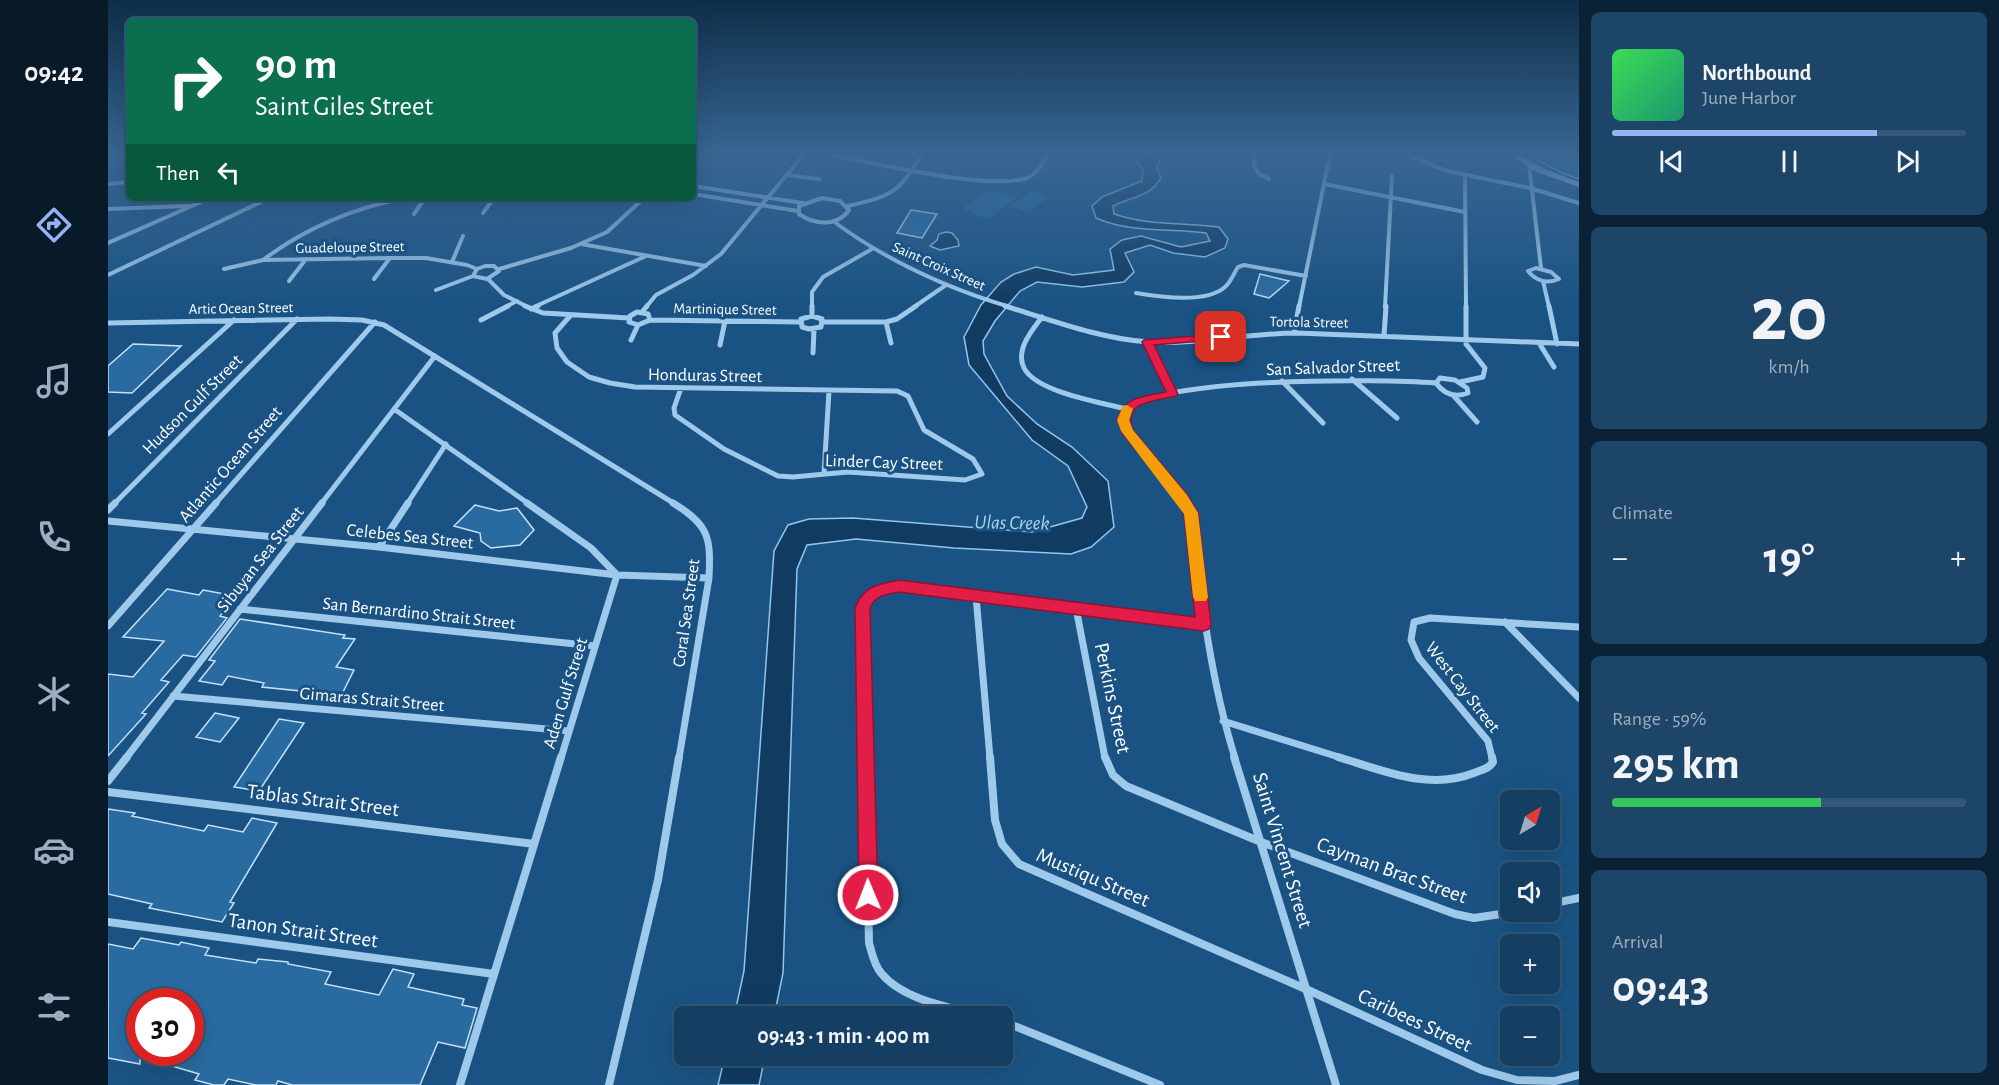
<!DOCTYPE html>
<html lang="en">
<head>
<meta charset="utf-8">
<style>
  :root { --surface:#143e62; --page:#1d4568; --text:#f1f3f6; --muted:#9daebe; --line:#335777; --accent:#95b2f1 }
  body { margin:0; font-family:"Alegreya Sans",sans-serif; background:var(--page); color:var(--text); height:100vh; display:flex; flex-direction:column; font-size:22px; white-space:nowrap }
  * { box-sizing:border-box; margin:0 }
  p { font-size:20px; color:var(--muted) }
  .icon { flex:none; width:33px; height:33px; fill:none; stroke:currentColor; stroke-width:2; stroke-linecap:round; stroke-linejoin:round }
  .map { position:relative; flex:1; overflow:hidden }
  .side { display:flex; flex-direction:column; gap:12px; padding:12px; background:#0b2236; width:420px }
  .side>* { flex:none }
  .banner { position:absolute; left:18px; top:18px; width:570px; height:183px; border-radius:9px; box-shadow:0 6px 24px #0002,0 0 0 2px var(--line); background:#0b6e4f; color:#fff; overflow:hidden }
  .needle { width:39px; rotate:38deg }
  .controls { position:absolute; left:1392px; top:790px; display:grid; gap:12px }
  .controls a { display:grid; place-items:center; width:60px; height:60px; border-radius:9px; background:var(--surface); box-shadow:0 6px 24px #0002,0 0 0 2px var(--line); font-size:30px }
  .speed { position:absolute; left:18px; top:988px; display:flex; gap:12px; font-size:30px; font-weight:700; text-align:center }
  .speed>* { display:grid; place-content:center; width:78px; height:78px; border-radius:50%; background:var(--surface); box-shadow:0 6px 24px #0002,0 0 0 2px var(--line); line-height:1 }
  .speed .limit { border:9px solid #d22; background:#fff; color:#111 }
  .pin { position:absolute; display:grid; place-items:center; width:51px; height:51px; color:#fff; margin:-26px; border-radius:12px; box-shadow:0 3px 9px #0006 }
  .me { position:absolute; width:66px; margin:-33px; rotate:359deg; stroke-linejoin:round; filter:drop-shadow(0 0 4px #0008) }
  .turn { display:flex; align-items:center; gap:21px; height:126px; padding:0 30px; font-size:27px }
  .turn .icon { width:78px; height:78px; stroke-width:2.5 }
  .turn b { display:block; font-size:42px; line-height:51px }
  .then { display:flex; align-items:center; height:57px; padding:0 30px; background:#0003; gap:12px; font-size:22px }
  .big { font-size:45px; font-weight:700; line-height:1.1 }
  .side .tile { flex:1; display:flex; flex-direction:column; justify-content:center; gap:9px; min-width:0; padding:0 21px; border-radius:9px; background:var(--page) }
  .side .dial { align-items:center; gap:0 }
  .dial b { font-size:78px; line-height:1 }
  .song { display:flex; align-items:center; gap:18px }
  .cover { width:72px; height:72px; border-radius:9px; background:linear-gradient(135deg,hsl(130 70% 55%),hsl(160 70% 35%)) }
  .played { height:6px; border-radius:3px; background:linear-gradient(90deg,var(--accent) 75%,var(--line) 75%) }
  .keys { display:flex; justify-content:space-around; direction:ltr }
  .heat { display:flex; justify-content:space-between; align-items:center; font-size:33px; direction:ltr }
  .charge { height:9px; border-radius:4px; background:linear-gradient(90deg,#34c759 59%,var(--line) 0) }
  .trip { position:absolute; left:566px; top:1006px; width:339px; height:60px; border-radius:9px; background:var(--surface); box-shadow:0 6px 24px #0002,0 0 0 2px var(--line); font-weight:700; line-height:60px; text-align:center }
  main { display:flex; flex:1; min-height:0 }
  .menu { display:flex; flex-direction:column; width:108px; justify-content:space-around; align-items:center; background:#081927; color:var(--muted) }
  .menu .icon { width:42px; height:42px }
  .menu .current { color:var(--accent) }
  .menu b { font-size:27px; color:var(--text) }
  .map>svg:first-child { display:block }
  .green { fill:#23669c }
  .water { fill:#113b61; stroke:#92c6ed; stroke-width:1.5 }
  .building { fill:#296ba1; stroke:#c4e1f8; stroke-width:1.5 }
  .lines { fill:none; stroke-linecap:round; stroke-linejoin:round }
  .street-far3 { stroke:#9fc9eb; stroke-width:4 }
  .street-far2 { stroke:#9fc9eb; stroke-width:5 }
  .street-far1 { stroke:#9fc9eb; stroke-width:7 }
  .street { stroke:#9fc9eb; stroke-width:8 }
  .secondary { fill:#cbe3f8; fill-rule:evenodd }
  .route { fill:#e11d48; stroke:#92132f; stroke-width:1.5 }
  .slow { fill:#f59e0b }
  .labels { text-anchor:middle; stroke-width:6; stroke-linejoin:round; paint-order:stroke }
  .far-street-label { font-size:15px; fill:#fff; stroke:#1a5383 }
  .street-label { font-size:18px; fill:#fff; stroke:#1a5383 }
  .water-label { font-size:20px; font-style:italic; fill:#aad3f2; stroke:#1a5383 }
  .near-street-label { font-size:21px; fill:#fff; stroke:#1a5383 }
</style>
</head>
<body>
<main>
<nav class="menu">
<b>09:42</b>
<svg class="icon current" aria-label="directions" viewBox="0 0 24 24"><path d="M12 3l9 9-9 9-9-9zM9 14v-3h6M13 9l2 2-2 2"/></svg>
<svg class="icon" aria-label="music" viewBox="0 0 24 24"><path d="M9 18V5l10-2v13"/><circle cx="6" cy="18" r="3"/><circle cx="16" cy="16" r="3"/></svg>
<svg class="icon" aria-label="phone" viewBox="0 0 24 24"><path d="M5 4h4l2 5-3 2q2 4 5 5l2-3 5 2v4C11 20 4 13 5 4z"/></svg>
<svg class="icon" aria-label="climate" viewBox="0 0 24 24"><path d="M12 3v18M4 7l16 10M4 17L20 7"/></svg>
<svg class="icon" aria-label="car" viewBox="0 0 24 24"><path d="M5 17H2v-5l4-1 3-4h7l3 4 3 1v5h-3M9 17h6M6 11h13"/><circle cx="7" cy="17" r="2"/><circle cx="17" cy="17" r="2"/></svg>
<svg class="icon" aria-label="filters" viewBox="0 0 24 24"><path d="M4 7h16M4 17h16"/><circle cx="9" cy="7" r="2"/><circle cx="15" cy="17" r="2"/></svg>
</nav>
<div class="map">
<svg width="1471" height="1085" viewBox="0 0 1471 1085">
  <rect width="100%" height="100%" fill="#1a5383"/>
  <!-- green -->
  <path class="green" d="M883,190L909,198L880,219L854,209Z
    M924,191L941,197L919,212L902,206Z"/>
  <!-- water -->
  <path class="water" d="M1034,154H1059L1054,155L1049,168L1053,178C1041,198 1024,196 1005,206L1006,214C1042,226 1074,222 1111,227L1120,239L1117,248L1097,257L1065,253L1042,245L1017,253L1026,272L1016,282L974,287L929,282L912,291L887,321L875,341L876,354L899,396L929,424L964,447L1000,481L1006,527L983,547L963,554L846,548L748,539L699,545L689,569L675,973L666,1017H626L636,971L666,551L680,525L701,519L745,518L924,532L974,518L979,507L960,466L924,440L861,365L856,337L873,305L893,282L906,274L928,267L965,275L1006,270L1002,249L1014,240L1033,236L1073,247L1102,241L1098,233C1062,228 1021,233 988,218L984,206L994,197L1034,181L1035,170L1028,160Z
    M838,232L844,233L850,240L851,246L832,250L822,246L829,240L831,234Z
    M617,1056H657L651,1085H610Z"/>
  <!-- building -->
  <path class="building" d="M1418,154H1471V179L1454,173Z
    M803,210L829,214L814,238L789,233Z
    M1152,274L1181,281L1161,298L1146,294Z
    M25,344L73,346L24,393L0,392V366Z
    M367,505L391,511L409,508L426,530L412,545L383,548L373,541L372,533L346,526Z
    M59,589L91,595L95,590L122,595L119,598L126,600L112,616L119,618L88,657L75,655L53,680L61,682L34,713L38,714L0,756V674L25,677L56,641L15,637Z
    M132,619L237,635L235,638L247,639L228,667L246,670L232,698H199L202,692L154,687L156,683L120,676L114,685L91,681L107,661L101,660Z
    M107,713L131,718L112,742L88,737Z
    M171,719L196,723L151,791L126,787Z
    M0,809L27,813L24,816L96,831L100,825L135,832L144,818L169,823L122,902L126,903L114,922L41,908L44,904L0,894Z
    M33,938L71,945L73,942L101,948L97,955L148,963L150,959L180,962V964L223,972L217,984L271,995L285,969L306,974L300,987L356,999L354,1005L369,1008L357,1048L330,1042L312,1085H184L170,1081L168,1085H148L120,1079L116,1085H106L87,1080L91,1074L33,1057L34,1053H82V999L50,994L45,1002H32V1064L0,1058V944L25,949Z"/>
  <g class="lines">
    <!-- street-far3 -->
    <path class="street-far3" d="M718,154C761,162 881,191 919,178C929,174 935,162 940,154
      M1148,154L1146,166L1151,174L1161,179
      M1296,154L1339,171L1422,188L1471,203
      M1421,165L1433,268
      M679,175L711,179
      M1357,176L1358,307
      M0,184L21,182
      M1216,184L1357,212
      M585,186L695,203
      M585,194L690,211
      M714,198L732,201L741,210C729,227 707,225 691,214V206Z
      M740,206C783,196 791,193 814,154
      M0,209L80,206
      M375,213L386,198
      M306,214L317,198
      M725,221C779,261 838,288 902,307
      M0,243L102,198
      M473,244L598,266
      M155,260C196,229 246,208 297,198
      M344,262L355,236
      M377,266H386L391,271L379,279L365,276L369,269Z
      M1428,268L1443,272L1451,279C1439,284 1428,281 1420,271Z
      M116,269L155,260L282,258H318L359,265L369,269
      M391,269L463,248L499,232L536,198
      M0,275L161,198
      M266,279L282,258
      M380,279L396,295L420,307
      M181,281L198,259
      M1435,281L1441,307
      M328,290L365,276
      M1028,293C1051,297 1098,304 1117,287C1123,282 1126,273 1130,267L1136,265L1198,276
      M397,307L409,301
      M426,307L538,256
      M538,307L548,295L585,275L613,254L696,154
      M704,307V292L715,277L764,249
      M806,307L838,285
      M1191,307L1222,154
      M1277,307L1284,176"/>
    <!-- street-far2 -->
    <path class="street-far2" d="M417,306L435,313L521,318
      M704,306V316
      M897,306C943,320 993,339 1041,342C1090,345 1140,333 1189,333L1471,344
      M1441,306L1449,344
      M423,309L430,306
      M529,312L540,314L542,320L530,325L521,322L522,316Z
      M534,312L539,306
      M462,316L447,333L449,348L459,362L481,377L502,383L527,387L789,391L800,396L816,430L865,459L874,474L857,480L740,472L685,477L670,476L616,449L567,415L566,408L573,388
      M704,316L714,319L713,327L701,329L694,327L693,319Z
      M934,317C924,330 907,350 916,368C928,392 994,403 1019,409
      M373,320L400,306
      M542,320L691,322
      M715,322H778L789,319L808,306
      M778,322L783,343
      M0,323L222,319L254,320L276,325L567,504
      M1186,333L1191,306
      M1276,336L1278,306
      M523,340L530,325
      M1040,342L1064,394
      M1431,343L1446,367
      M612,345L617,321
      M705,353L706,329
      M1332,378L1347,380L1359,388L1360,393C1347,398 1336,394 1328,383Z
      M1244,379L1289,418
      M1174,381L1215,423
      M1352,382L1375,377L1377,368L1358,344V306
      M1345,395L1369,422
      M286,409L421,504
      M0,434L126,320
      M716,473L721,391
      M6,504L189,319
      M107,504L267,322
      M213,504L327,356
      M299,504L338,444
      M1078,504L1018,428L1016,420L1017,412C1049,376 1275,379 1328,383"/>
    <!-- street-far1 -->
    <path class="street-far1" d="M419,503L483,548L509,575L453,758
      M565,503C601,525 603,537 601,578L571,758
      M1077,503L1083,513C1093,596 1102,678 1127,758
      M0,510L7,503
      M0,521L271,547L509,575L601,578
      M271,547L300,503
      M868,596L882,758
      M968,608L997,758
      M132,609L487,646
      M1397,622L1471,698
      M0,626L108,503
      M65,696L461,731
      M1115,721L1234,758
      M18,758L214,503
      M757,758L754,608C762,593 775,590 791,586L1096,624
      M1384,758L1380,741L1311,658L1303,640L1306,622L1322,618L1471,627"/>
    <!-- street -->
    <path class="street" d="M757,757L761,943C764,953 766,965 773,973C797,1002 847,1008 881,1017
      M882,757L887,820L894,844L911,864L1200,990L1374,1070L1409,1080L1447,1081L1471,1075
      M997,757L1005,775L1018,786L1153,842L1347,914L1366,918L1406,912
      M1126,757L1228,1085
      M1230,757C1274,770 1320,791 1366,773C1373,770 1381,769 1385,762L1384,757
      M0,781L19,757
      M0,792L426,844
      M1442,904L1471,898
      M0,922L386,974
      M894,1021L1052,1085
      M352,1085L453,757
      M501,1085L550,880L571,757"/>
    <!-- secondary -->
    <path class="secondary" d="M1402,154H1410L1432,167L1471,182V187L1426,171Z"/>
  </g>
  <!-- sky -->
  <linearGradient id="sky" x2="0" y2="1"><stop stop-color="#0e2e48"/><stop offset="0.5" stop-color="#386693"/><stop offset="1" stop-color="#386693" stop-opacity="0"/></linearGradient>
  <rect width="1471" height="306" fill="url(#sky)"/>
  <!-- route -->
  <path class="route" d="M1113,334L1117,335V339L1046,345L1070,394L1068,396C1048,401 1014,401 1025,430L1079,495L1090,513L1103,624L1101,629L1096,631L791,592C779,594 767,595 762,608L770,895L767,902L760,905L753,902L751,895L747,608C756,585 769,585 791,580L1087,617L1076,514L1070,502L1015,434L1009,420C1017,396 1035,397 1058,392L1034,342L1036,340Z"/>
  <!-- slow -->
  <path class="slow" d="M1019,405L1025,409L1021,420L1025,430L1079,495L1090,513L1100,597L1098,601H1087L1085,597L1076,514L1013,431L1009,420L1015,406Z"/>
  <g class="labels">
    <!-- far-street labels -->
    <g class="far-street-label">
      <text transform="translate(242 247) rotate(-1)" y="5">Guadeloupe Street</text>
      <text transform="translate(831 266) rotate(24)" y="5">Saint Croix Street</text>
      <text transform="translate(133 308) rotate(-1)" y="5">Artic Ocean Street</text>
      <text transform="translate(617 309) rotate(1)" y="5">Martinique Street</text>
      <text transform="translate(1201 322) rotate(1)" y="5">Tortola Street</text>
    </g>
    <!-- street labels -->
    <g class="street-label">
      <text transform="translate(1225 367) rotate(-2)" y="6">San Salvador Street</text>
      <text transform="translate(597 375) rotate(1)" y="6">Honduras Street</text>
      <text transform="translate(84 404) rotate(-45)" y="6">Hudson Gulf Street</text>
      <text transform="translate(776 462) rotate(2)" y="6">Linder Cay Street</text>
      <text transform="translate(122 464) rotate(-49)" y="6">Atlantic Ocean Street</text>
      <text transform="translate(302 536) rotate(6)" y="6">Celebes Sea Street</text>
      <text transform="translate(152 559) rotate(-52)" y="6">Sibuyan Sea Street</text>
      <text transform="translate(311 613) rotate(6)" y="6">San Bernardino Strait Street</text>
      <text transform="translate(578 613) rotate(-82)" y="6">Coral Sea Street</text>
      <text transform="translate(1355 687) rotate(52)" y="6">West Cay Street</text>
      <text transform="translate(457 693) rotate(-73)" y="6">Aden Gulf Street</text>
      <text transform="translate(264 699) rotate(5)" y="6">Gimaras Strait Street</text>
    </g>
    <!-- water labels -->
    <g class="water-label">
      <text transform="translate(904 522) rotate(1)" y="7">Ulas Creek</text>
    </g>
    <!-- near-street labels -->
    <g class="near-street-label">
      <text transform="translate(1005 698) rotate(78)" y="7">Perkins Street</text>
      <text transform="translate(215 800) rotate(7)" y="7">Tablas Strait Street</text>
      <text transform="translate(1175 850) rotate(73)" y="7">Saint Vincent Street</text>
      <text transform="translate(1284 870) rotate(20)" y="7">Cayman Brac Street</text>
      <text transform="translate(985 877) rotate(23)" y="7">Mustiqu Street</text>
      <text transform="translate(195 930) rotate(8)" y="7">Tanon Strait Street</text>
      <text transform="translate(1307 1020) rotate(25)" y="7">Caribees Street</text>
    </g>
  </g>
</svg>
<div class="controls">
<a><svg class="needle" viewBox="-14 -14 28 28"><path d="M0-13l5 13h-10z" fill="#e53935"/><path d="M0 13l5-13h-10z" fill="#9daebe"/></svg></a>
<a><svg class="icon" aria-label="sound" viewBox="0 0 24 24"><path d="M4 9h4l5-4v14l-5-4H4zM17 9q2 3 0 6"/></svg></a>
<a>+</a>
<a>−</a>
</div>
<div class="speed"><div class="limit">30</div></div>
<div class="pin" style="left:1113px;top:337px;background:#d93025"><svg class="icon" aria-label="arrive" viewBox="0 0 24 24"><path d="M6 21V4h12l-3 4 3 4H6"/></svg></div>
<svg class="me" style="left:760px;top:895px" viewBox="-20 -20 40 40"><circle r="17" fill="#e11d48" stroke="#fff" stroke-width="3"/><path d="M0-11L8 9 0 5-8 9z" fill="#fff"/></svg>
<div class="trip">09:43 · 1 min · 400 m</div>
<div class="banner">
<div class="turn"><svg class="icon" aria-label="right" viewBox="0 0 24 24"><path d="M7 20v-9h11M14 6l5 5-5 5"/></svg><div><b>90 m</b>Saint Giles Street</div></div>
<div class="then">Then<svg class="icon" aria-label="left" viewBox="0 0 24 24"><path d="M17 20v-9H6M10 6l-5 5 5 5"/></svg></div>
</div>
</div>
<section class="side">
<div class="tile">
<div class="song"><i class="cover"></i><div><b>Northbound</b><p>June Harbor</p></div></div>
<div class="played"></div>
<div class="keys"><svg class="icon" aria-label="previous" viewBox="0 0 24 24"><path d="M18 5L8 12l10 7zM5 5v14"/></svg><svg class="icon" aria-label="pause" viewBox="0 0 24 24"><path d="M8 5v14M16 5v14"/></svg><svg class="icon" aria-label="next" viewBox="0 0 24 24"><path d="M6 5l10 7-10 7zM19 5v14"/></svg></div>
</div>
<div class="tile dial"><b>20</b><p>km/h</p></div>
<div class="tile"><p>Climate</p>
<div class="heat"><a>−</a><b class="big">19°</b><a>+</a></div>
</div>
<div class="tile"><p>Range · 59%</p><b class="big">295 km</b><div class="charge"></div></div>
<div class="tile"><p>Arrival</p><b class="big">09:43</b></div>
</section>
</main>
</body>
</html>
